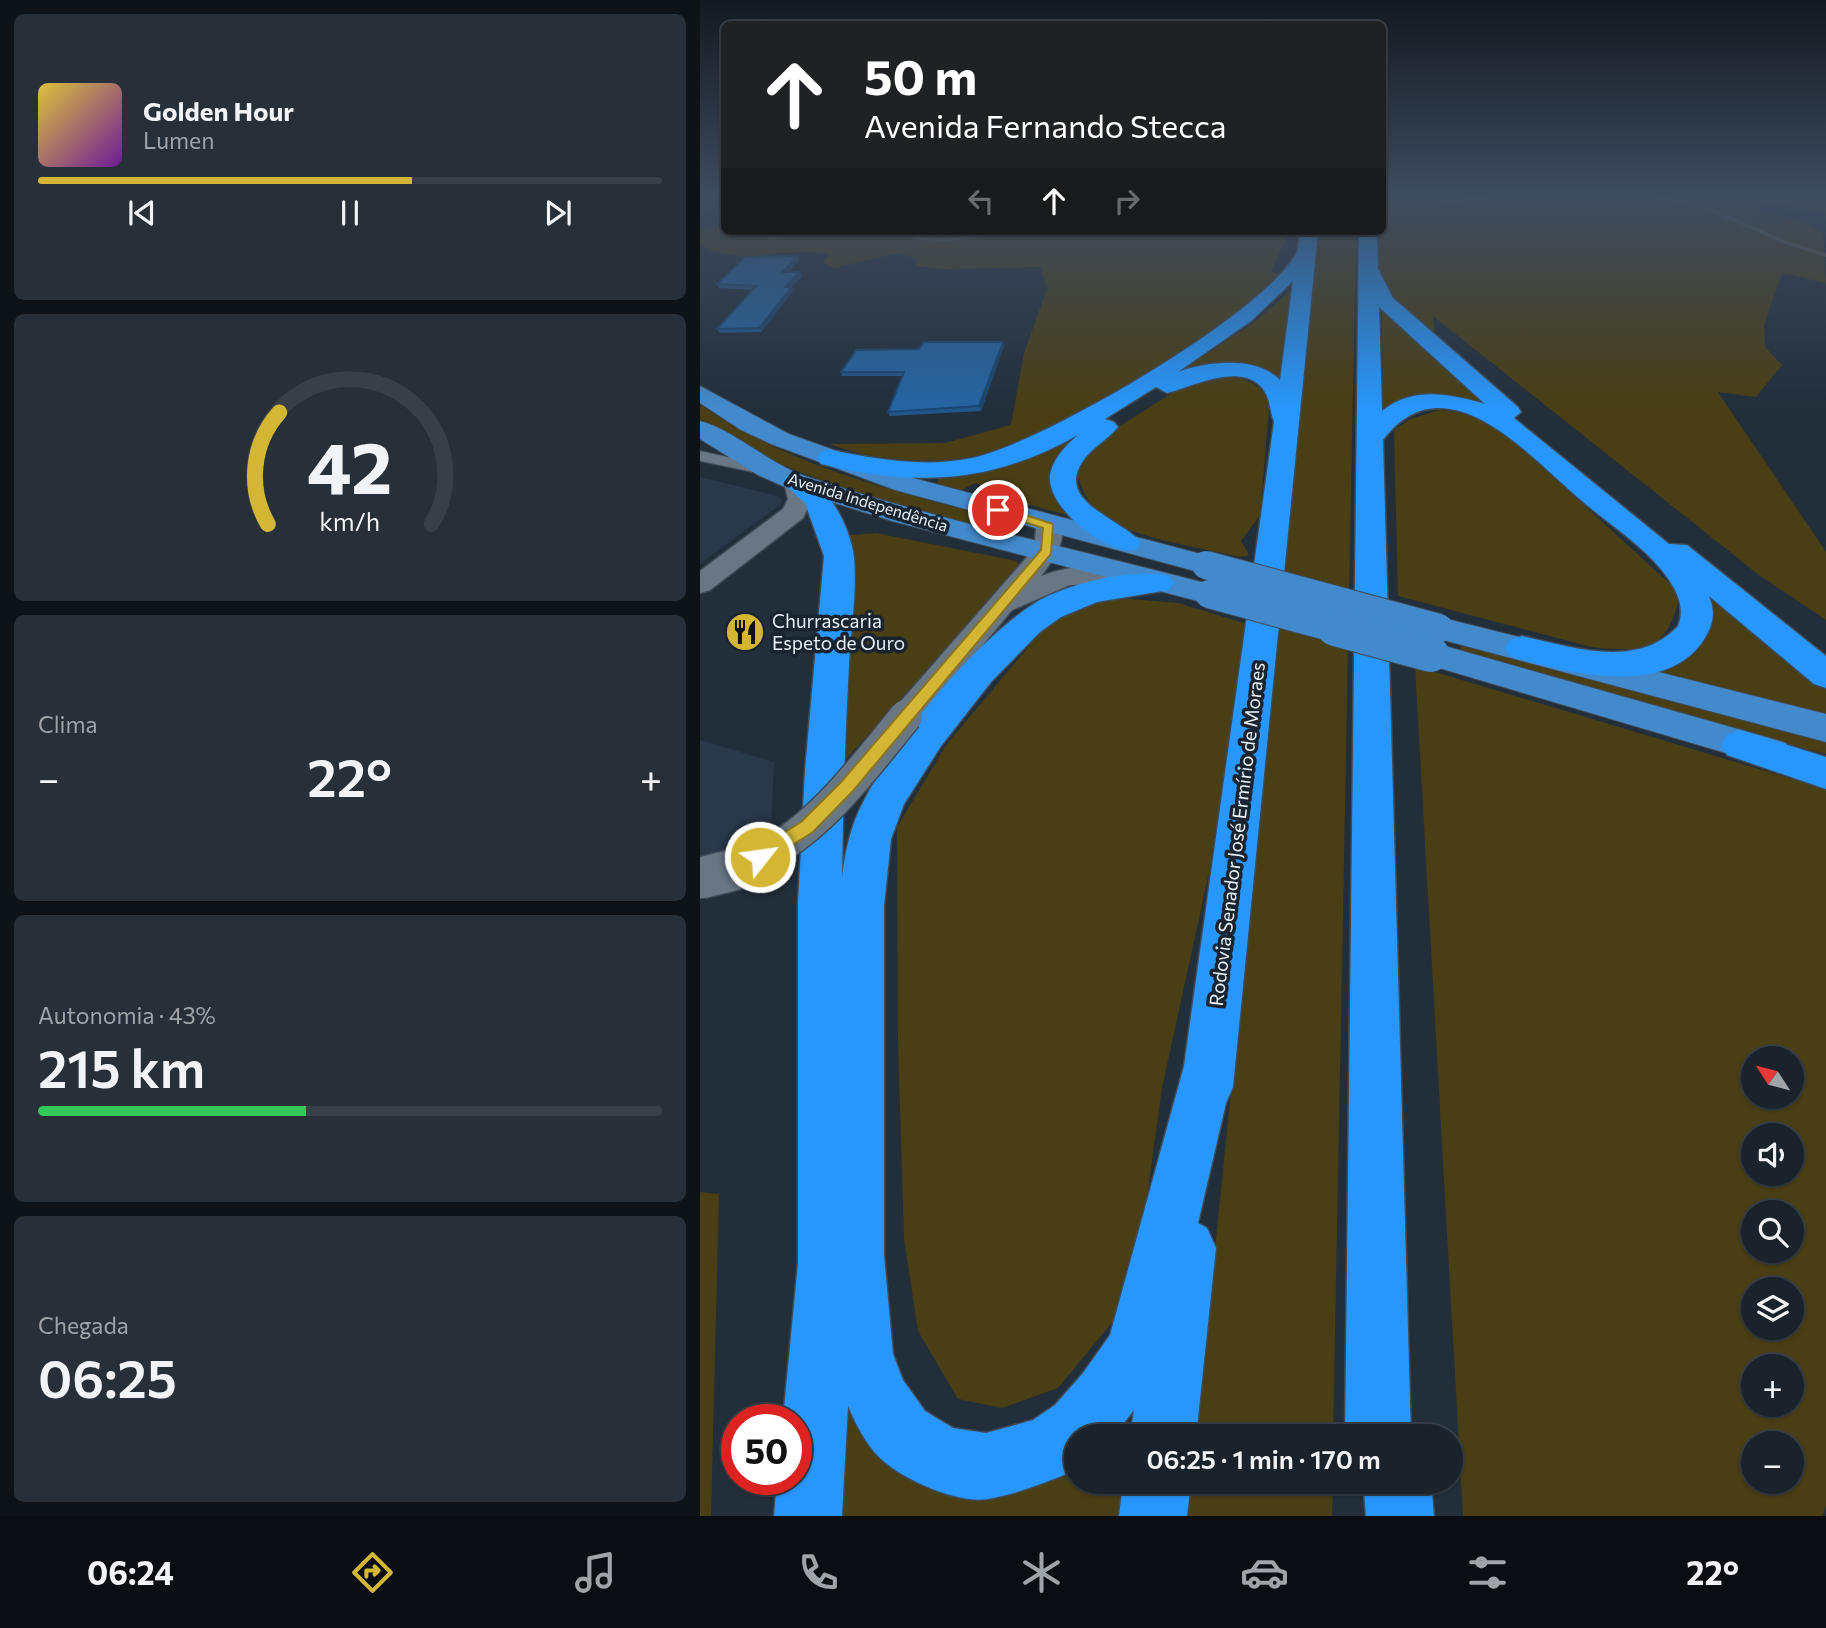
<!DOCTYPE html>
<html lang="pt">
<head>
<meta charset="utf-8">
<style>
  :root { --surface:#1a222c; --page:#272f38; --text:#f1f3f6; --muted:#9fa4a9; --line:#383f48; --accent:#d4b635 }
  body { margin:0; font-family:Commissioner,sans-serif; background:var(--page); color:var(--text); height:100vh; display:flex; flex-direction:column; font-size:26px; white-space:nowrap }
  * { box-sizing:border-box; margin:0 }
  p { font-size:23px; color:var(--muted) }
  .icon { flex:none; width:38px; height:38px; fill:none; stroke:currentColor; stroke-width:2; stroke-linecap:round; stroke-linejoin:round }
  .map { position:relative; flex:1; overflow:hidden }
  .panel { display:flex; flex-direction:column; gap:14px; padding:14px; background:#0e1318; width:700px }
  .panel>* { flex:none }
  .guide { position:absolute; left:21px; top:21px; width:665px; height:214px; border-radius:10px; box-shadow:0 2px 5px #0004,0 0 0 2px var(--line); background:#202124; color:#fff; overflow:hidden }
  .needle { width:46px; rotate:306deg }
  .fabs { position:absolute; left:1041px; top:1046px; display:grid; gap:14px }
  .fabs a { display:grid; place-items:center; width:63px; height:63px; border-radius:50%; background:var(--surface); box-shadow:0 2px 5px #0004,0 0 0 2px var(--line); font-size:35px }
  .speed { position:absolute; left:21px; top:1404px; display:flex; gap:14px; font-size:35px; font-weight:700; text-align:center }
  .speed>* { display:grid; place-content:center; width:91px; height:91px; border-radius:50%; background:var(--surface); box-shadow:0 2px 5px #0004,0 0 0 2px var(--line); line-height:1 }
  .speed .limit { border:10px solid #d22; background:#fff; color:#111 }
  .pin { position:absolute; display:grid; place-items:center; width:60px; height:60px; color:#fff; margin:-30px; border:4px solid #fff; border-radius:50%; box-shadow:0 2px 7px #0007 }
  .me { position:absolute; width:77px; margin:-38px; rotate:60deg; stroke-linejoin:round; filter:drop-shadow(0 0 5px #0008) }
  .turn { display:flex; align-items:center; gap:24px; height:147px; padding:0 28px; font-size:32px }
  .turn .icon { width:91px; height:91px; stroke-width:2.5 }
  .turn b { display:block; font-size:49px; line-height:60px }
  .lanes { display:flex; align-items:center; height:66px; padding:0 28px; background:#0003; justify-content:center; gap:35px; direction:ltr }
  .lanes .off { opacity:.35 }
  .big { font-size:52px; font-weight:600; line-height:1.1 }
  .panel .tile { flex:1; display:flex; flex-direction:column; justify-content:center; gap:10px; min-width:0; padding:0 24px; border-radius:10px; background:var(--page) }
  .panel .dial { align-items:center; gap:0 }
  .dial svg { height:182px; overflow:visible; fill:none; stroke:var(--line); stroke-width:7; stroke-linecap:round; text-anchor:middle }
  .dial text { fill:var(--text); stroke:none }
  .song { display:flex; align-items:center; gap:21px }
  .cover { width:84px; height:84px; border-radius:10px; background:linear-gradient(135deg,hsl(50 70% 55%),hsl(280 70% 35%)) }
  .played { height:7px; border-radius:4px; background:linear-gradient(90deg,var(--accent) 60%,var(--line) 60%) }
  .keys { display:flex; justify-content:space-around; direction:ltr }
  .heat { display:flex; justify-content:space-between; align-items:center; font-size:38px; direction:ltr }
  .charge { height:10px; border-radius:5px; background:linear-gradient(90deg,#34c759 43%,var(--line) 0) }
  .trip { position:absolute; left:364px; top:1424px; width:399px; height:70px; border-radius:35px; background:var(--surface); box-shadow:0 2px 5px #0004,0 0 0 2px var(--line); font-weight:600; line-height:70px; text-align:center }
  .menu { display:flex; height:112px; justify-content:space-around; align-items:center; background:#0a0e12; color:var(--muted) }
  .menu .icon { width:49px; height:49px }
  .menu .active { color:var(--accent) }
  .menu b { font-size:32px; color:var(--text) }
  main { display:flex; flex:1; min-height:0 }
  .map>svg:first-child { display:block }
  .built { fill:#29394a }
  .green { fill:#493e14; fill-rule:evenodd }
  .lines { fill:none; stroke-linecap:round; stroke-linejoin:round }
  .stream { stroke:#605d4b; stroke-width:3.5 }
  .street-casing { stroke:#404a55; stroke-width:2 }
  .secondary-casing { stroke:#404a55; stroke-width:3 }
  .primary-casing { stroke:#404a55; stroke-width:2 }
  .highway-casing { stroke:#404a55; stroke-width:3 }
  .street { fill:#697785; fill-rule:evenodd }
  .secondary { fill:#697785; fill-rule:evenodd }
  .primary { fill:#428acc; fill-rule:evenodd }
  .highway { fill:#2897fc; fill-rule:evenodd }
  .secondary-bridge-far1-casing { stroke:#404a55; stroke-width:35; stroke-linecap:butt }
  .secondary-bridge-casing { stroke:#404a55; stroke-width:44; stroke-linecap:butt }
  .primary-bridge-far1-casing { stroke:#404a55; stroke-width:30; stroke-linecap:butt }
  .primary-bridge-casing { stroke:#404a55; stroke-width:38; stroke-linecap:butt }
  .secondary-bridge-far1 { stroke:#697785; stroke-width:32 }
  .secondary-bridge { stroke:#697785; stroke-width:41 }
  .primary-bridge-far1 { stroke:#428acc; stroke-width:28 }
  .primary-bridge { stroke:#428acc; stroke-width:36 }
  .wall { fill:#20568a }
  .shaded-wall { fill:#1a4671 }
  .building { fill:#2564a1; stroke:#1a4671; stroke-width:2 }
  .route { fill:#d4b635; stroke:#8a7622; stroke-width:2 }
  .labels { text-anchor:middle; stroke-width:7; stroke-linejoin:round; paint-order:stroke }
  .far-street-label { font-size:16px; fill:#e8f0f8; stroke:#192430 }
  .poi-label { font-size:19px; fill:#e8f0f8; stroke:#192430; text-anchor:start }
  .street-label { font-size:19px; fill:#e8f0f8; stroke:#192430 }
</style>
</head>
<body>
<main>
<section class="panel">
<div class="tile">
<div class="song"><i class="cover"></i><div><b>Golden Hour</b><p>Lumen</p></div></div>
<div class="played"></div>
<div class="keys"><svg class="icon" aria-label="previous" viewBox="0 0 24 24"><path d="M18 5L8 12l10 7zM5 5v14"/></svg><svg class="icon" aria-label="pause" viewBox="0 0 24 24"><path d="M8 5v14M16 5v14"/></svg><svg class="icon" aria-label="next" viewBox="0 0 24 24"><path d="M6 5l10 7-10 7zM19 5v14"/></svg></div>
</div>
<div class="tile dial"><svg viewBox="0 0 100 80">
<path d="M14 69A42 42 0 1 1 86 69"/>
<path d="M14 69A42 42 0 0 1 19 20" stroke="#d4b635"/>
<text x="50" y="56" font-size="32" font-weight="700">42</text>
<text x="50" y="72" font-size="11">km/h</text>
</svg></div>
<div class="tile"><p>Clima</p>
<div class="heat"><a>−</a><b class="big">22°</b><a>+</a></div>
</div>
<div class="tile"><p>Autonomia · 43%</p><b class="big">215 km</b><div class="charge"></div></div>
<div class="tile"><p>Chegada</p><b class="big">06:25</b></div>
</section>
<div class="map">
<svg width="1126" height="1516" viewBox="0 0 1126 1516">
  <rect width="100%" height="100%" fill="#222e3a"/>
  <!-- built -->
  <path class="built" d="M0,477L78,496L82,500L80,505L0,564Z
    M0,740L74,762L71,822L0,863Z"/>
  <!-- green -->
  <path class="green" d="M683,197H1086L1126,203V214L1085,204L1057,205L1058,210L1106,222L1123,233L1126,283L1082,273L1064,325L1065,347L1082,365L1056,397L1018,392L1126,552V620L1059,575L733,316L736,343L688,295L678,275L677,231H682Z
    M24,225V231H590L571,271L581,276C515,336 440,384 360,423C333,436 305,451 276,456C226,465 177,461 129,444L245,443L311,425L324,353L347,289L340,267L245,269L217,266L216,258L198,253L134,268L123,262L130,255C83,243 52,270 0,245V230Z
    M618,231H656L633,1437H496Z
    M593,288L580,383L562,372L463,383L556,321Z
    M682,312H685L814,422L768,402L683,412Z
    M532,376C554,382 565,386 569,409L560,515L541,541L549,555L540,557C500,547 430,539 399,513C388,503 382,489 377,475L396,441L491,381Z
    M0,404C91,469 205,493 312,522L304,533C199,504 91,482 0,420Z
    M739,410L773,414L791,420L980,593C969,651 945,653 891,647L698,596L694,430L710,419Z
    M376,439L366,455L374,517L298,496L291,488L275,483L262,490L237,484L239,478L319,462Z
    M176,533L317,561L320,568L146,759L143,757L154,601L150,535Z
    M997,585L1126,687V722L955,673L992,652Z
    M420,598L478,603L547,624L510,868L462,1088L441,1241L416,1318L358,1388L302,1408L258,1399L218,1331L204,1239L198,1042L197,827L246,745L350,621L388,605Z
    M760,641L1126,738V754L761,657Z
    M715,666L1126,789V1505L1123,1516H763ZM1054,1059H1092V1097H1054ZM1054,1136H1092V1174H1054ZM1054,1213H1092V1251H1054ZM1054,1290H1092V1328H1054ZM1054,1367H1092V1405H1054ZM1054,1444H1092V1482H1054Z
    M0,1192L19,1194L11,1516H0Z
    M126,1371L154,1409L371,1470L376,1466V1482H423L418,1516H118Z
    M491,1482H633L632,1516H488Z"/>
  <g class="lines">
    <!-- stream -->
    <path class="stream" d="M958,197L1002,206L1087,243L1126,255
      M726,204L787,197
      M200,231C230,248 274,235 306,231
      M415,231L432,235L483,231
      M71,237L129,231"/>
    <!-- street casing -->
    <g class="street-casing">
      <path id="street" d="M0,451L73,467L75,470L67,475L0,461Z"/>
    </g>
    <!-- secondary casing -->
    <g class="secondary-casing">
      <path id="secondary" d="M96,475L104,477L112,499L103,518L10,590L0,593V571L83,509L88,499L84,482L88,477Z
        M344,515C379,524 355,558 341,576C373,564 407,563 441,572L445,578L441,584L370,585L312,610L217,724L206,728L195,724L190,716L195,708L334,549L336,529L331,523L335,518Z"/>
    </g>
    <!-- primary casing -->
    <g class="primary-casing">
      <path id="primary" d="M0,386L89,434L213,478L516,558L521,565L516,572L506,574L195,490L71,444L41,430L0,403Z
        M0,421C33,429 70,465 108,477C243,522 383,550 520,587L524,594L520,601L509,604L192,521L87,488L58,475L0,439Z
        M739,617L1126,714V742L728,636L723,628L728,620Z
        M731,642L1073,739L1086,743L1091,753L1086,763L1073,767L719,662L715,654L719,646Z"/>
    </g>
    <!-- highway casing -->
    <g class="highway-casing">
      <path id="highway" d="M600,231H618L533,1087L526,1103L498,1223L507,1228L516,1248L496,1437H430L434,1410L413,1437H376V1469L371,1472C345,1483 316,1494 288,1499C257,1504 201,1479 179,1457C166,1444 155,1423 148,1406L142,1516H74L77,1479H96V1419H83L98,1263V903L105,770L124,556L105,503L82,482L86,476C122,467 151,528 154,557C157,592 151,630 149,664C145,735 143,806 142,878C144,858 148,839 155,820C183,751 272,643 335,603C365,584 435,567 469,576L474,583L469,590L397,602L361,617L340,632L291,682L241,746L204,804L191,839L184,906V1255L193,1354L203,1380L225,1411L253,1428L286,1433L333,1420L355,1405L383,1373L410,1335L484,1066L574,422C571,414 570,404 567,396C549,357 493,387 467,393L456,387L405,419L414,422L418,427C408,440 392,447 383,461C354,503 424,519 441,543L437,549C408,557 351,510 350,480C349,463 366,445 378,435C291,484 216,487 121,464L117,458L121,452L130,450C178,459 223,468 272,458C341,444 566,313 597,252C599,246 599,237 600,231ZM593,281L580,380C555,355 507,362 478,372L551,321Z
        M659,231H677L678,269L693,298L818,407L821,412L814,418L969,544L987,545L1126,656V688L1114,684L1009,596C1016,613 1013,626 1003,641C964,699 865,672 810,656L805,648L810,640L822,636C873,647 937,670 978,626C983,613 981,602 975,590C956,553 912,527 882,501C830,457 746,357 683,440L711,1437H645ZM679,307L785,404C750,394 713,386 682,411Z
        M1040,730L1126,757V789L1027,755L1021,745L1027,735Z
        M423,1482H491L487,1516H419Z
        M663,1482H731L734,1516H666Z"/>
    </g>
    <!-- street -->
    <use href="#street" class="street"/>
    <!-- secondary -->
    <use href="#secondary" class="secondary"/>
    <!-- primary -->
    <use href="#primary" class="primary"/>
    <!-- highway -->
    <use href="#highway" class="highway"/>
    <!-- secondary-bridge-far1 casing -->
    <g class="secondary-bridge-far1-casing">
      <path id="secondary-bridge-far1" d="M59,858C120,829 164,767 206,716"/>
    </g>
    <!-- secondary-bridge casing -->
    <g class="secondary-bridge-casing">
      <path id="secondary-bridge" d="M0,878L33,870L63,856"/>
    </g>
    <!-- primary-bridge-far1 casing -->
    <g class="primary-bridge-far1-casing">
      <path id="primary-bridge-far1" d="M506,565L739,628
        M509,594L641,630"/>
    </g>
    <!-- primary-bridge casing -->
    <g class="primary-bridge-casing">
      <path id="primary-bridge" d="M635,628L731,654"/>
    </g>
    <!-- secondary-bridge-far1 -->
    <use href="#secondary-bridge-far1" class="secondary-bridge-far1"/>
    <!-- secondary-bridge -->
    <use href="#secondary-bridge" class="secondary-bridge"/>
    <!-- primary-bridge-far1 -->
    <use href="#primary-bridge-far1" class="primary-bridge-far1"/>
    <!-- primary-bridge -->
    <use href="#primary-bridge" class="primary-bridge"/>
  </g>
  <!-- wall -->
  <path class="wall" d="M97,256L99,260L88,272L102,276L91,287L93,291L61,332L20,333L17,329L52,290L19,288L17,284Z
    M303,342L304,346L281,411L190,416L188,412L202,376H142L141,372L219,349Z"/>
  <!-- shaded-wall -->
  <path class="shaded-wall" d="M97,256L99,260L84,276L83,272Z
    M100,272L102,276L87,291L85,287Z
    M92,287L93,291L61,332L59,328Z
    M303,342L304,346L281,411L279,406Z"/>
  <!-- building -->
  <path class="building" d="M97,256L83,272H100L85,287H92L59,328L17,329L56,286L17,284L45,257Z
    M224,342H303L279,406L188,412L204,372H141L156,350L219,349Z"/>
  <!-- sky -->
  <linearGradient id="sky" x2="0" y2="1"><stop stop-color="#131920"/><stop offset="0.48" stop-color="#3e4c60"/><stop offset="1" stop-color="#3e4c60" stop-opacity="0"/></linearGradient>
  <rect width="1126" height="409" fill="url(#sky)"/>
  <!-- route -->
  <path class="route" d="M298,506L353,524L351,554L153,791L113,832L66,862H54L51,857L54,851L101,822L141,782L341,550L343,528L293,512V507Z"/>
  <!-- icons -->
  <defs>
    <g id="restaurant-disc" transform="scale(2.0125)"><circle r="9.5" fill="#d4b635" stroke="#192430"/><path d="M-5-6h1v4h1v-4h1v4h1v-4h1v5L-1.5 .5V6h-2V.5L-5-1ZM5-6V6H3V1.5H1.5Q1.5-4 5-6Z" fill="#111"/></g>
  </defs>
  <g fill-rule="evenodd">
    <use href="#restaurant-disc" x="45" y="632"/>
  </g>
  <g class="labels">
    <!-- far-street labels -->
    <g class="far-street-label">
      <text transform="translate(168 502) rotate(17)" y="6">Avenida Independência</text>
    </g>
    <!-- poi labels -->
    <g class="poi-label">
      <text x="72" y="628">Churrascaria<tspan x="72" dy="22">Espeto de Ouro</tspan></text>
    </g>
    <!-- street labels -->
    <g class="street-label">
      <text transform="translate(537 834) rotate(-83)" y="7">Rodovia Senador José Ermírio de Moraes</text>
    </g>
  </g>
</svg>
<div class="fabs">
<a><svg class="needle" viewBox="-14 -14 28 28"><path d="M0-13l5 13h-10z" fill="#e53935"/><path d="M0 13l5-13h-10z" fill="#9fa4a9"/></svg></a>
<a><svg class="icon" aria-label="sound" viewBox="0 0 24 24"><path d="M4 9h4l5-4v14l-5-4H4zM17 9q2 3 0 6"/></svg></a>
<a><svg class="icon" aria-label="search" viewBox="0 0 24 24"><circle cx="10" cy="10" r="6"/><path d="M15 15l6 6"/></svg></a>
<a><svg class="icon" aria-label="layers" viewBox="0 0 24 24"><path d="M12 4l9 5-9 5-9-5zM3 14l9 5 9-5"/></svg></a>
<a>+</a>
<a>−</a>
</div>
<div class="speed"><div class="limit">50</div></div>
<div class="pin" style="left:298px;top:510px;background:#d93025"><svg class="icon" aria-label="arrive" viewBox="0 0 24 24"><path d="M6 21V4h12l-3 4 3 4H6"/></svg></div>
<svg class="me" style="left:60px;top:857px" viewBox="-20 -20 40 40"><circle r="17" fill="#d4b635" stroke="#fff" stroke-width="3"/><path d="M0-11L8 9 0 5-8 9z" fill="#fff"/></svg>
<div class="trip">06:25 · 1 min · 170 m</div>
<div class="guide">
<div class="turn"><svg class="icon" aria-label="ahead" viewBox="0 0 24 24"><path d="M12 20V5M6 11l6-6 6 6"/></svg><div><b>50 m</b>Avenida Fernando Stecca</div></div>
<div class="lanes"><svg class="icon off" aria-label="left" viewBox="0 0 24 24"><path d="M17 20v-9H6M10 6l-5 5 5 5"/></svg><svg class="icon" aria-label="ahead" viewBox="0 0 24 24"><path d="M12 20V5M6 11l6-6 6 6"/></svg><svg class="icon off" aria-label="right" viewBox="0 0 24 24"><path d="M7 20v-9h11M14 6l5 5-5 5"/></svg></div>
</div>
</div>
</main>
<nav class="menu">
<b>06:24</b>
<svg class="icon active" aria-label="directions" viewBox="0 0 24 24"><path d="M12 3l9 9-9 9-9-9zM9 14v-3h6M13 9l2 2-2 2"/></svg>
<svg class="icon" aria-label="music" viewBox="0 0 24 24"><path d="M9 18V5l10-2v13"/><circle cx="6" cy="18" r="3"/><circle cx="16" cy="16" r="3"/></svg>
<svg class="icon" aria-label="phone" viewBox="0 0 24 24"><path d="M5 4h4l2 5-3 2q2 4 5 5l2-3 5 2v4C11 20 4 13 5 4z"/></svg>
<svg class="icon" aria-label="climate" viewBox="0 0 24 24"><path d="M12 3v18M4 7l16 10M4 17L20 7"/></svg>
<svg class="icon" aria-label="car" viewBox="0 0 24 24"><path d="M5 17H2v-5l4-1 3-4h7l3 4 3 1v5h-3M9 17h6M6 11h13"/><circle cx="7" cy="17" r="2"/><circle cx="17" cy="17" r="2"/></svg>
<svg class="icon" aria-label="filters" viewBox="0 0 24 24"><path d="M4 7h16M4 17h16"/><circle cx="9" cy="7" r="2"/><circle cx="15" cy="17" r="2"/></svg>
<b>22°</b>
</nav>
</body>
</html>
